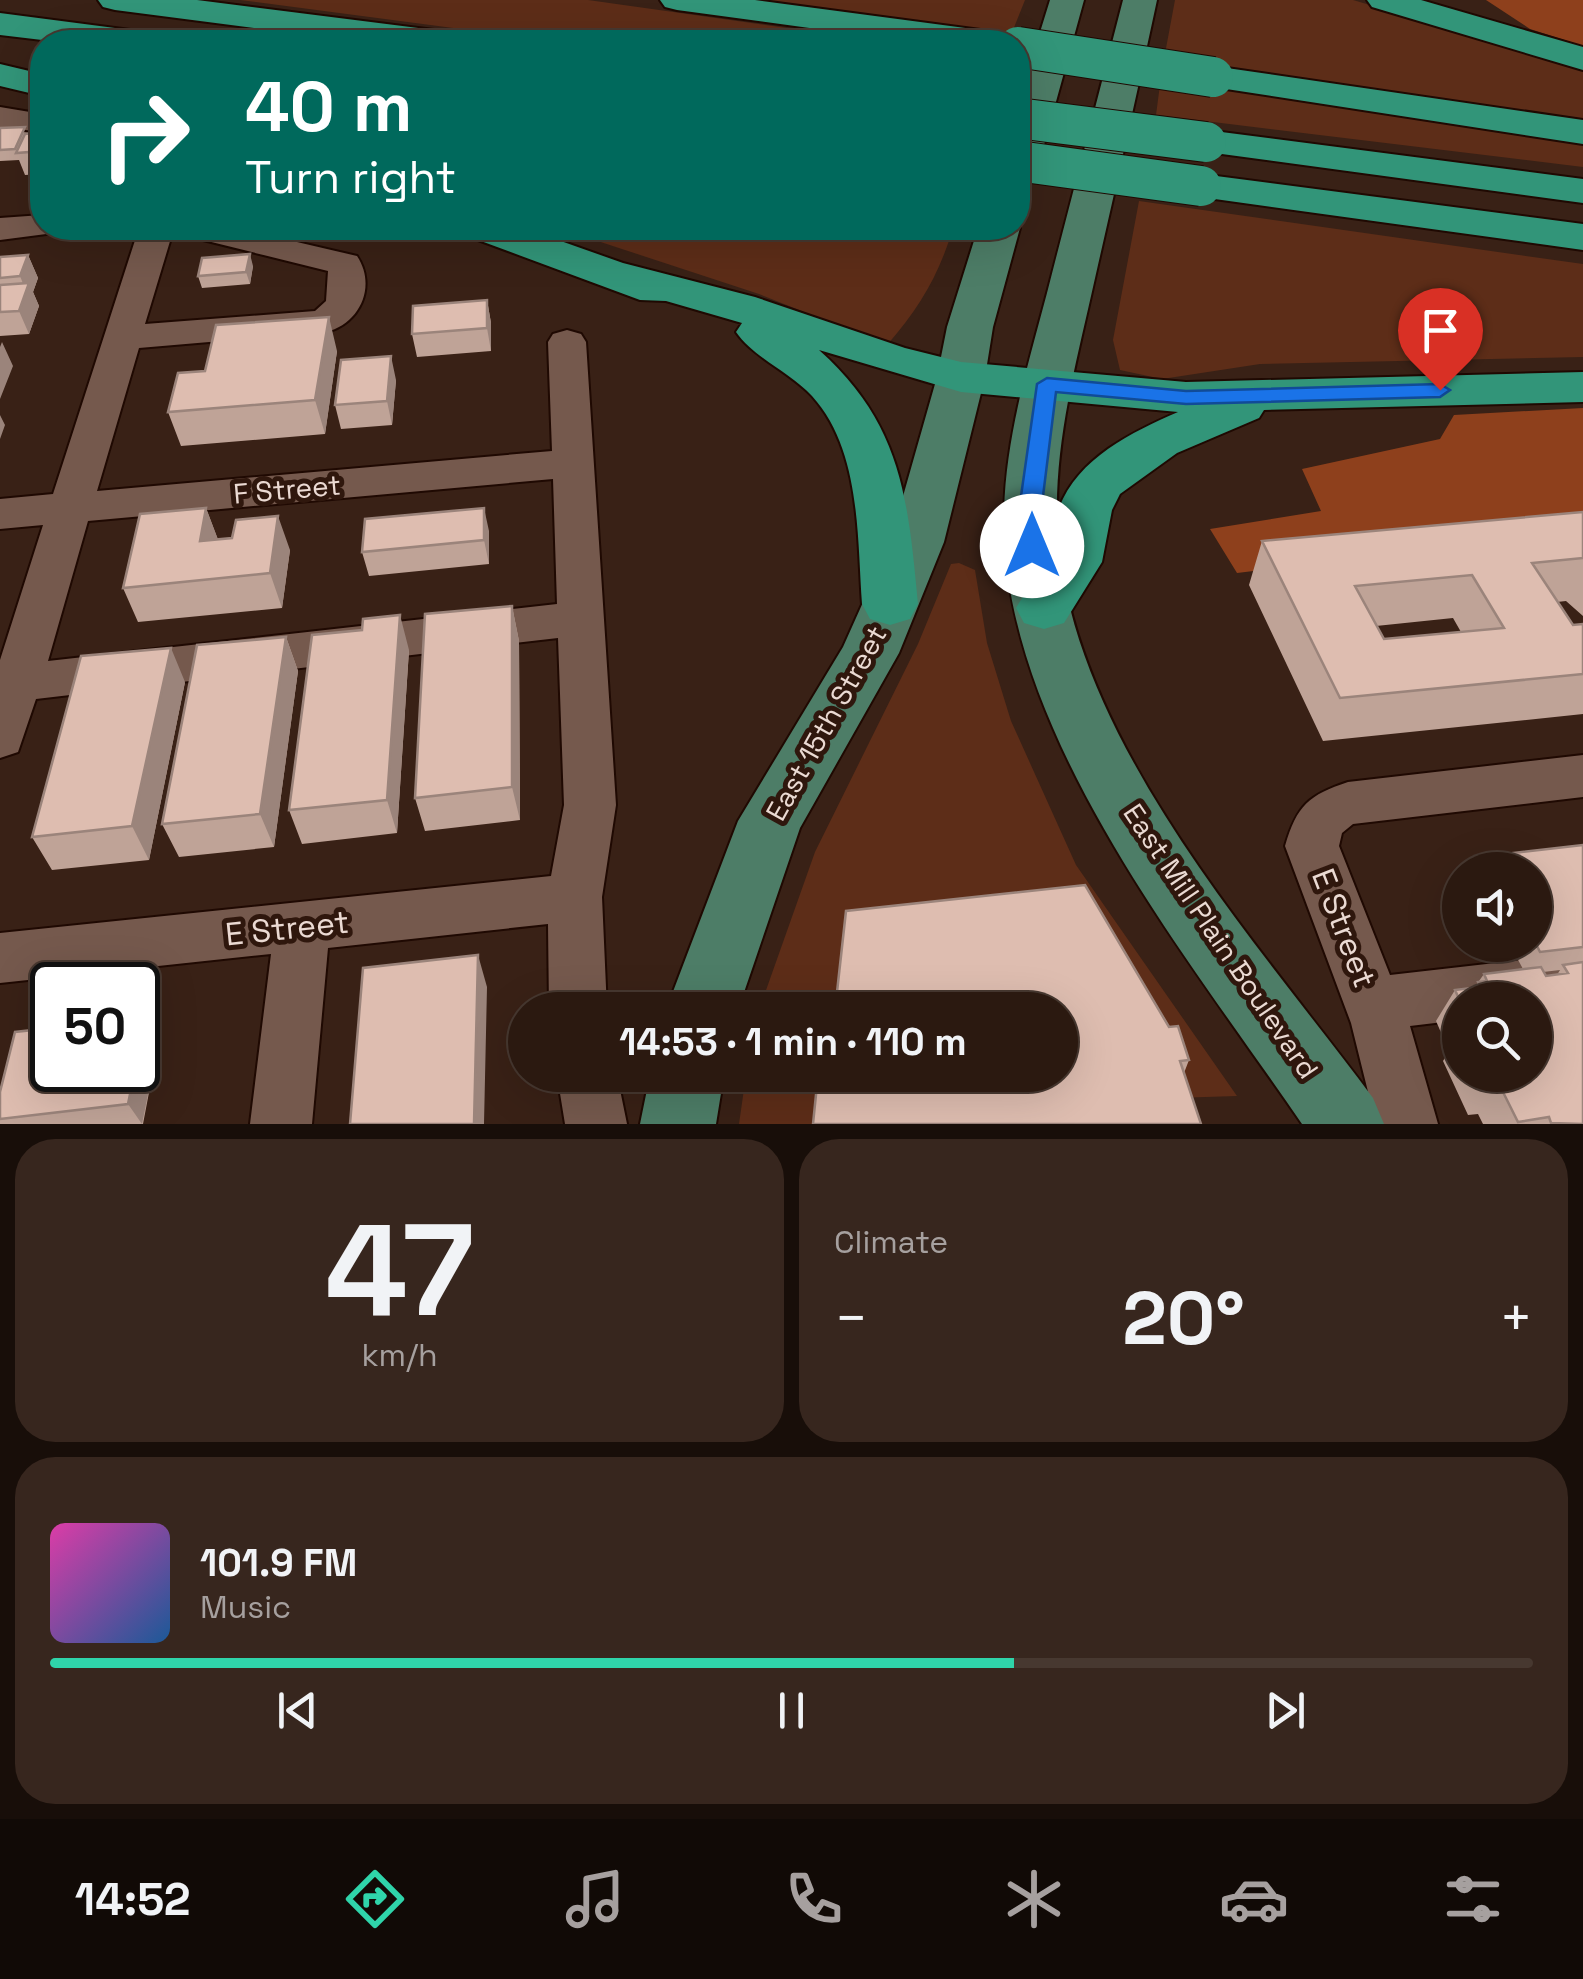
<!DOCTYPE html>
<html lang="en">
<head>
<meta charset="utf-8">
<style>
  :root { --surface:#2b1910; --page:#37261e; --text:#f1f3f6; --muted:#a6a09f; --line:#473830; --accent:#2fd4aa }
  body { margin:0; font-family:"Space Grotesk",sans-serif; background:var(--page); color:var(--text); height:100vh; display:flex; flex-direction:column; font-size:38px; white-space:nowrap }
  * { box-sizing:border-box; margin:0 }
  p { font-size:32px; color:var(--muted) }
  .icon { flex:none; width:55px; height:55px; fill:none; stroke:currentColor; stroke-width:2; stroke-linecap:round; stroke-linejoin:round }
  .map { position:relative; height:1124px; overflow:hidden }
  .panel { display:flex; flex-direction:column; gap:15px; padding:15px; background:#180e09; flex:1 }
  .panel>* { flex:none }
  .top-card { position:absolute; left:30px; top:30px; width:1000px; height:210px; border-radius:40px; box-shadow:0 10px 40px #0002,0 0 0 2px var(--line); background:#00695c; color:#fff; overflow:hidden }
  .buttons { position:absolute; left:1442px; top:852px; display:grid; gap:20px }
  .buttons a { display:grid; place-items:center; width:110px; height:110px; border-radius:50%; background:var(--surface); box-shadow:0 10px 40px #0002,0 0 0 2px var(--line); font-size:50px }
  .speed { position:absolute; left:30px; top:962px; display:flex; gap:20px; font-size:50px; font-weight:700; text-align:center }
  .speed>* { display:grid; place-content:center; width:130px; height:130px; border-radius:50%; background:var(--surface); box-shadow:0 10px 40px #0002,0 0 0 2px var(--line); line-height:1 }
  .speed .limit { border:5px solid #111; border-radius:15px; background:#fff; color:#111 }
  .pin { position:absolute; display:grid; place-items:center; width:85px; height:85px; color:#fff; margin:-102px -42px; border-radius:50% 50% 50% 0; rotate:-45deg; box-shadow:0 0 10px #0007 }
  .pin .icon { rotate:45deg }
  .me { position:absolute; width:110px; margin:-55px; rotate:0deg; stroke-linejoin:round; filter:drop-shadow(0 0 8px #0008) }
  .turn { display:flex; align-items:center; gap:35px; height:210px; padding:0 50px; font-size:45px }
  .turn .icon { width:130px; height:130px; stroke-width:2.5 }
  .turn b { display:block; font-size:70px; line-height:85px }
  .big { font-size:75px; font-weight:600; line-height:1.1 }
  .panel .card { flex:1; display:flex; flex-direction:column; justify-content:center; gap:15px; min-width:0; padding:0 35px; border-radius:40px; background:var(--page) }
  .panel .dial { align-items:center; gap:0 }
  .dial b { font-size:130px; line-height:1 }
  .song { display:flex; align-items:center; gap:30px }
  .cover { width:120px; height:120px; border-radius:15px; background:linear-gradient(135deg,hsl(320 70% 55%),hsl(210 70% 35%)) }
  .played { height:10px; border-radius:5px; background:linear-gradient(90deg,var(--accent) 65%,var(--line) 65%) }
  .keys { display:flex; justify-content:space-around; direction:ltr }
  .heat { display:flex; justify-content:space-between; align-items:center; font-size:55px; direction:ltr }
  .panel .tiles { flex:1; display:grid; gap:15px; grid-template-columns:1fr 1fr }
  .card:last-child { grid-column:span 2 }
  .trip { position:absolute; left:508px; top:992px; width:570px; height:100px; border-radius:50px; background:var(--surface); box-shadow:0 10px 40px #0002,0 0 0 2px var(--line); font-weight:600; line-height:100px; text-align:center }
  .dock { display:flex; height:160px; justify-content:space-around; align-items:center; background:#110a06; color:var(--muted) }
  .dock .icon { width:70px; height:70px }
  .dock .active { color:var(--accent) }
  .dock b { font-size:45px; color:var(--text) }
  .map>svg:first-child { display:block }
  .green { fill:#5d2d18 }
  .forest { fill:#8e401c }
  .lines { fill:none; stroke-linecap:round; stroke-linejoin:round }
  .minor-casing { stroke:#1f0902; stroke-width:4 }
  .major-casing { stroke:#1f0902; stroke-width:4 }
  .highway-casing { stroke:#1f0902; stroke-width:4 }
  .minor { fill:#75594d; fill-rule:evenodd }
  .major { fill:#4d7d67; fill-rule:evenodd }
  .highway { fill:#329579; fill-rule:evenodd }
  .highway-bridge-casing { stroke:#1f0902; stroke-width:42; stroke-linecap:butt }
  .highway-bridge { stroke:#329579; stroke-width:40 }
  .wall { fill:#bfa397; fill-rule:evenodd }
  .shaded-wall { fill:#9b847b }
  .building { fill:#debdb0; stroke:#9b847b; stroke-width:2.5; fill-rule:evenodd }
  .route { fill:#1a73e8; stroke:#114b97; stroke-width:2.5 }
  .labels { text-anchor:middle; stroke-width:10; stroke-linejoin:round; paint-order:stroke }
  .street-label { font-size:28px; fill:#ebdad3; stroke:#2f170d }
  .near-street-label { font-size:32px; fill:#ebdad3; stroke:#2f170d }
</style>
</head>
<body>
<div class="map">
<svg width="1583" height="1124" viewBox="0 0 1583 1124">
  <rect width="100%" height="100%" fill="#392116"/>
  <!-- green -->
  <path class="green" d="M240,0H588L887,42H559Z
    M715,0H1025L1009,40Z
    M1175,0H1353L1583,68V119L1164,59Z
    M1161,77L1583,142V167L1156,115Z
    M1139,201L1583,264V357L1260,364L1162,379L1120,370L1113,340Z
    M558,228H953C939,275 920,307 887,345L759,294Z
    M959,563L975,570L987,643L1011,721L1076,865L1237,1096L1174,1098L1074,926L838,1010H759L815,852L918,644L951,564Z
    M746,1075H831L816,1124H739Z"/>
  <!-- forest -->
  <path class="forest" d="M1486,0H1583V46L1530,29Z
    M1583,408V532L1237,573L1210,529L1321,511L1302,469L1440,439L1454,415Z"/>
  <g class="lines">
    <!-- minor casing -->
    <g class="minor-casing">
      <path id="minor" d="M0,107L42,114V132L0,127Z
        M42,215V228H58L54,233L0,240V218Z
        M139,228H174L145,324L315,311L326,301L328,271L183,235L178,228H237L357,256C377,286 360,324 326,332L139,348L97,491L552,451L548,342L553,334L567,330L581,334L586,342L616,805L602,897L607,1010H549L548,924L328,948L312,1124H250L271,954L0,983V933L551,876L564,805L558,638L36,699L18,752L0,758V660L43,525L0,529V499L53,494ZM553,479L557,604L48,661L88,521Z
        M1583,755V797L1353,824L1342,833L1339,846L1390,975L1583,953V1005L1535,1011V1000H1460V1020L1410,1026L1438,1124H1376L1351,1023L1285,846C1297,805 1309,795 1348,782Z
        M557,1075H617L627,1124H565Z"/>
    </g>
    <!-- major casing -->
    <g class="major-casing">
      <path id="major" d="M1050,0H1084L1038,167L1032,176L1018,179V103Z
        M1123,0H1157C1136,99 1113,198 1091,296C1075,367 1056,440 1057,513C1060,727 1252,935 1373,1098L1384,1124H1302C1186,954 1001,730 1004,515C1005,439 1028,365 1047,293C1072,195 1098,98 1123,0Z
        M1018,224L1020,228L993,327L985,377L944,542L899,653L800,828L738,1010H666L738,821L843,647L890,542L937,377L947,327L978,228H1018Z
        M650,1075H724L716,1124H640Z"/>
    </g>
    <!-- highway casing -->
    <g class="highway-casing">
      <path id="highway" d="M98,0H197L442,31L455,34L460,42H362L115,10L103,7Z
        M660,0H755L988,31L1001,34L1006,42H912L677,10L665,7Z
        M1367,0H1421L1583,47V70L1372,7Z
        M0,13L138,31L151,34L156,42H59L0,35Z
        M0,64L42,74V96L0,86Z
        M1213,66L1583,120V144L1200,85L1194,77L1200,69Z
        M1206,130L1583,179V203L1192,150L1186,142L1192,134Z
        M1201,174L1583,224V250L1186,195L1180,186L1186,177Z
        M464,228H524L623,263L755,297L905,348L961,362L1186,382L1583,372V402L1264,410L1259,418L1177,453L1120,494L1112,510L1102,562L1064,623L1044,629L1024,623L1016,608C1025,592 1039,578 1046,562C1054,546 1053,526 1059,508C1078,458 1132,432 1178,412L961,392L819,350C902,424 908,499 918,604L910,619L890,625L870,619L862,604C857,536 861,450 812,396C790,372 754,358 736,332L742,323L666,301L640,300L470,237Z"/>
    </g>
    <!-- minor -->
    <use href="#minor" class="minor"/>
    <!-- major -->
    <use href="#major" class="major"/>
    <!-- highway -->
    <use href="#highway" class="highway"/>
    <!-- highway-bridge casing -->
    <g class="highway-bridge-casing">
      <path id="highway-bridge" d="M1018,47L1213,77
        M1018,118L1206,142
        M1018,161L1201,186"/>
    </g>
    <!-- highway-bridge -->
    <use href="#highway-bridge" class="highway-bridge"/>
  </g>
  <!-- wall -->
  <path class="wall" d="M0,128L28,133L42,132V174L25,175L19,160L0,161Z
    M28,255L38,278L33,292L39,306L29,334L0,336V257Z
    M253,266L250,284L202,288L198,276Z
    M487,300L491,323V351L417,357L412,334Z
    M337,351L325,434L181,446L168,412L205,371Z
    M396,380L392,425L341,429L335,405Z
    M206,508L218,540L232,538L290,550L282,608L138,622L123,588Z
    M1583,512V616L1566,601L1557,602L1573,625L1583,624V714L1323,741L1249,585L1262,541ZM1453,618L1461,632L1384,639L1376,626Z
    M489,531V564L369,576L362,552Z
    M512,606L519,641L520,820L425,831L415,798Z
    M286,637L298,671L274,847L179,857L162,824Z
    M409,650L397,833L302,844L289,810Z
    M185,682L149,860L52,870L32,837Z
    M1583,845V1124H1483L1478,1114L1468,1115L1443,1061L1449,1051L1436,1021L1455,990L1474,988L1484,974L1523,969L1510,945H1535V870H1480L1488,856ZM1560,970L1557,975L1546,976L1543,972ZM1460,1000L1535,1075H1460Z
    M159,1040L143,1124H0V1092Z
    M1189,1060L1184,1073L813,1124Z"/>
  <!-- shaded-wall -->
  <path class="shaded-wall" d="M250,254L253,266L250,284L246,272Z
    M28,255L38,278L33,292L39,306L29,334L19,311L26,291L20,276Z
    M487,300L491,323V351L487,328Z
    M329,317L337,351L325,434L315,400Z
    M2,342L13,366L0,399V347Z
    M391,356L396,380L392,425L387,401Z
    M0,415L5,425L0,439Z
    M206,508L219,542L200,541Z
    M484,508L489,531V564L484,540Z
    M278,516L290,550L282,608L270,573Z
    M512,606L519,641L520,820L512,787Z
    M400,615L409,650L397,833L387,800Z
    M286,637L298,671L274,847L260,814Z
    M171,648L185,682L149,860L132,826Z
    M478,955L487,987L484,1124H474Z
    M145,1018L159,1040L142,1124L128,1104L135,1070H138V1058Z"/>
  <!-- building -->
  <path class="building" d="M25,127L15,149L0,150V128Z
    M42,132V151L16,153L25,134Z
    M250,254L246,272L198,276L202,258Z
    M28,255L20,276L0,278V257Z
    M29,283L19,311L0,312V285Z
    M487,300V328L412,334L413,306Z
    M329,317L315,400L168,412L178,373L205,371L216,325Z
    M391,356L387,401L335,405L341,360Z
    M206,508L200,541L232,538L236,520L278,516L270,573L123,588L140,514Z
    M484,508V540L362,552L365,519Z
    M1583,512V558L1532,563L1573,625L1583,624V674L1340,698L1262,541ZM1472,575L1504,628L1384,639L1355,586Z
    M512,606V787L415,798L425,614Z
    M400,615L387,800L289,810L312,635L362,630L363,619Z
    M286,637L260,814L162,824L197,645Z
    M171,648L132,826L32,837L81,656Z
    M1583,845V947L1540,952L1535,942V870H1496L1488,856Z
    M1085,885L1169,1027L1178,1026L1189,1060L1180,1061L1201,1124H813L818,1075H1060V1010H835L846,911Z
    M478,955L474,1124H350L363,968Z
    M1583,962V1124L1551,1123L1549,1117L1518,1122L1499,1084L1489,1085L1484,1075H1535V1000L1460,1001L1455,990L1480,987L1478,982L1487,981L1484,974L1541,967L1546,976L1568,973L1563,965Z
    M145,1018L138,1058V1019Z
    M52,1028V1070H135L128,1104L0,1119V1092L15,1032Z"/>
  <!-- route -->
  <path class="route" d="M1047,378L1186,391L1440,384L1450,390L1440,397L1186,404L1056,392L1043,496V546L1032,554L1020,546L1021,496L1037,384Z"/>
  <g class="labels">
    <!-- street labels -->
    <g class="street-label">
      <text transform="translate(287 489) rotate(-5)" y="10">F Street</text>
      <text transform="translate(826 723) rotate(-61)" y="10">East 15th Street</text>
      <text transform="translate(1221 941) rotate(56)" y="10">East Mill Plain Boulevard</text>
    </g>
    <!-- near-street labels -->
    <g class="near-street-label">
      <text transform="translate(287 928) rotate(-6)" y="11">E Street</text>
      <text transform="translate(1344 928) rotate(69)" y="11">E Street</text>
    </g>
  </g>
</svg>
<div class="buttons">
<a><svg class="icon" aria-label="sound" viewBox="0 0 24 24"><path d="M4 9h4l5-4v14l-5-4H4zM17 9q2 3 0 6"/></svg></a>
<a><svg class="icon" aria-label="search" viewBox="0 0 24 24"><circle cx="10" cy="10" r="6"/><path d="M15 15l6 6"/></svg></a>
</div>
<div class="speed"><div class="limit">50</div></div>
<div class="pin" style="left:1440px;top:390px;background:#d93025"><svg class="icon" aria-label="arrive" viewBox="0 0 24 24"><path d="M6 21V4h12l-3 4 3 4H6"/></svg></div>
<svg class="me" style="left:1032px;top:546px" viewBox="-20 -20 40 40"><circle r="19" fill="#fff"/><path d="M0-13L10 11 0 6-10 11z" fill="#1a73e8"/></svg>
<div class="trip">14:53 · 1 min · 110 m</div>
<div class="top-card">
<div class="turn"><svg class="icon" aria-label="right" viewBox="0 0 24 24"><path d="M7 20v-9h11M14 6l5 5-5 5"/></svg><div><b>40 m</b>Turn right</div></div>
</div>
</div>
<section class="panel">
<div class="tiles">
<div class="card dial"><b>47</b><p>km/h</p></div>
<div class="card"><p>Climate</p>
<div class="heat"><a>−</a><b class="big">20°</b><a>+</a></div>
</div>
<div class="card">
<div class="song"><i class="cover"></i><div><b>101.9 FM</b><p>Music</p></div></div>
<div class="played"></div>
<div class="keys"><svg class="icon" aria-label="previous" viewBox="0 0 24 24"><path d="M18 5L8 12l10 7zM5 5v14"/></svg><svg class="icon" aria-label="pause" viewBox="0 0 24 24"><path d="M8 5v14M16 5v14"/></svg><svg class="icon" aria-label="next" viewBox="0 0 24 24"><path d="M6 5l10 7-10 7zM19 5v14"/></svg></div>
</div>
</div>
</section>
<nav class="dock">
<b>14:52</b>
<svg class="icon active" aria-label="directions" viewBox="0 0 24 24"><path d="M12 3l9 9-9 9-9-9zM9 14v-3h6M13 9l2 2-2 2"/></svg>
<svg class="icon" aria-label="music" viewBox="0 0 24 24"><path d="M9 18V5l10-2v13"/><circle cx="6" cy="18" r="3"/><circle cx="16" cy="16" r="3"/></svg>
<svg class="icon" aria-label="phone" viewBox="0 0 24 24"><path d="M5 4h4l2 5-3 2q2 4 5 5l2-3 5 2v4C11 20 4 13 5 4z"/></svg>
<svg class="icon" aria-label="climate" viewBox="0 0 24 24"><path d="M12 3v18M4 7l16 10M4 17L20 7"/></svg>
<svg class="icon" aria-label="car" viewBox="0 0 24 24"><path d="M5 17H2v-5l4-1 3-4h7l3 4 3 1v5h-3M9 17h6M6 11h13"/><circle cx="7" cy="17" r="2"/><circle cx="17" cy="17" r="2"/></svg>
<svg class="icon" aria-label="filters" viewBox="0 0 24 24"><path d="M4 7h16M4 17h16"/><circle cx="9" cy="7" r="2"/><circle cx="15" cy="17" r="2"/></svg>
</nav>
</body>
</html>
